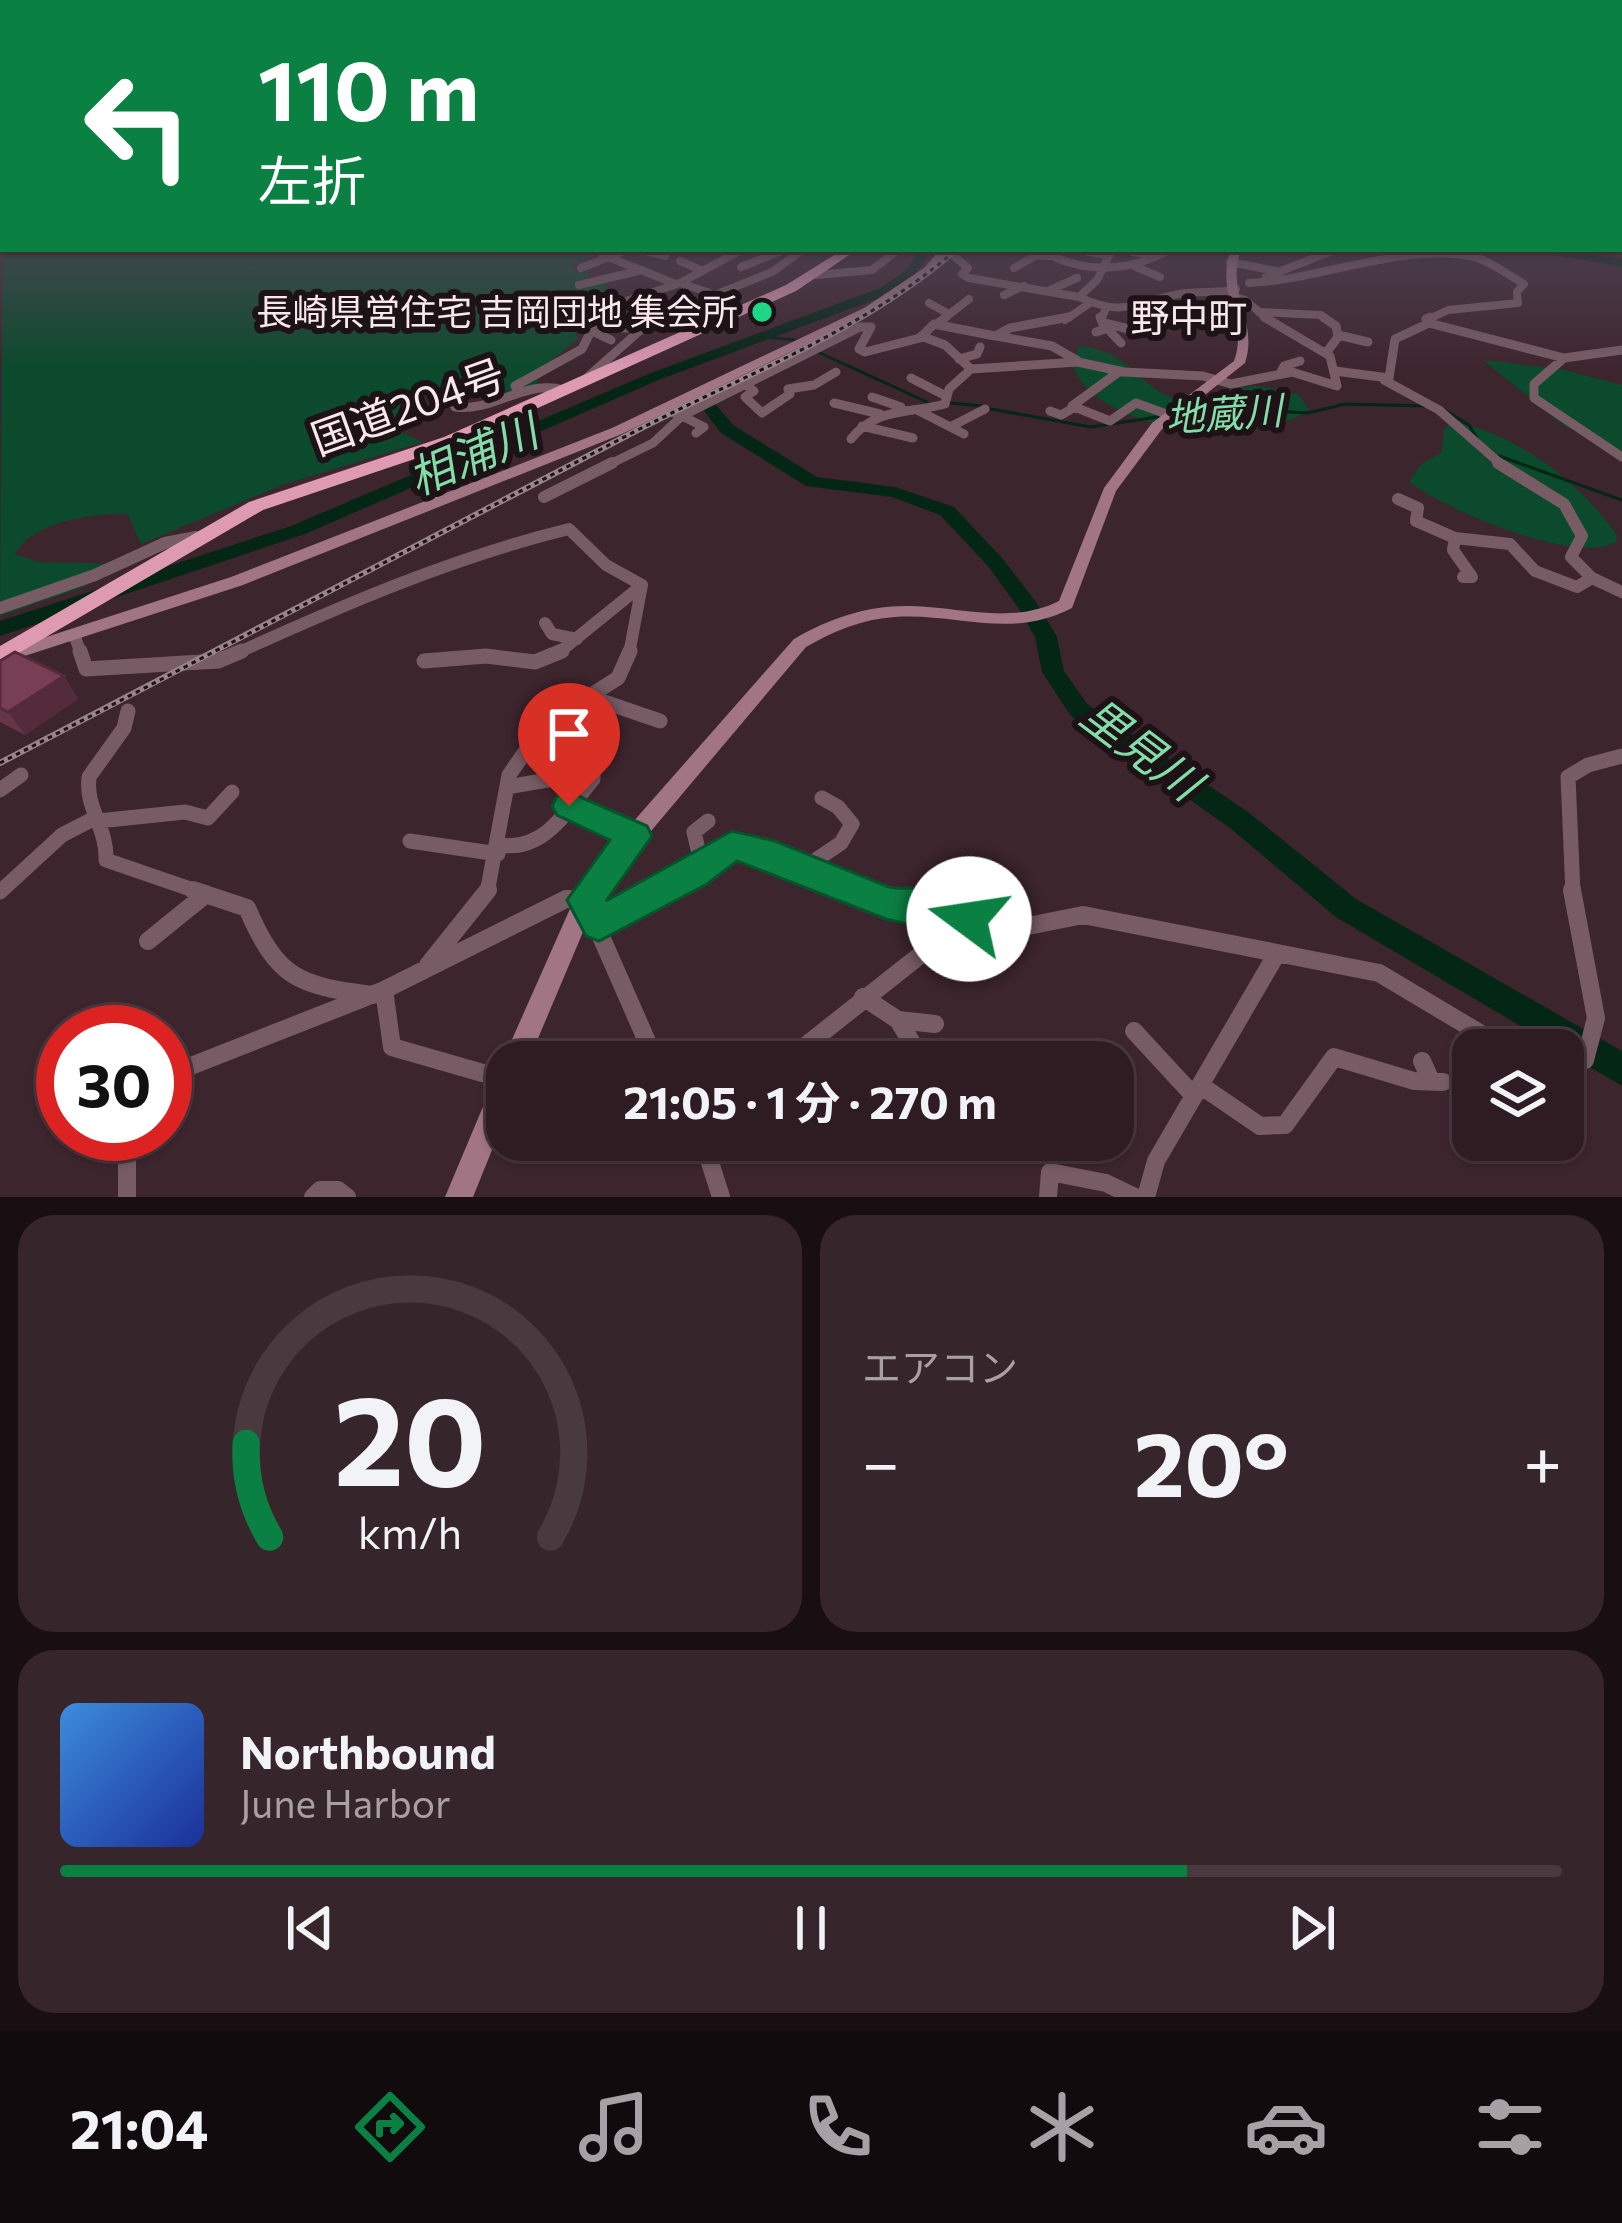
<!DOCTYPE html>
<html lang="ja">
<head>
<meta charset="utf-8">
<style>
  :root { --surface:#2e1c22; --page:#36252a; --text:#f1f3f6; --muted:#a7a1a5; --line:#493a40; --accent:#0b8043 }
  body { margin:0; font-family:Commissioner,"Noto Sans JP",sans-serif; background:var(--page); color:var(--text); height:100vh; display:flex; flex-direction:column; font-size:45px; white-space:nowrap }
  * { box-sizing:border-box; margin:0 }
  p { font-size:39px; color:var(--muted) }
  .icon { flex:none; width:66px; height:66px; fill:none; stroke:currentColor; stroke-width:2; stroke-linecap:round; stroke-linejoin:round }
  .map { position:relative; height:1197px; overflow:hidden }
  .sheet { display:flex; flex-direction:column; gap:18px; padding:18px; background:#190f13; flex:1 }
  .sheet>* { flex:none }
  .guide { position:absolute; left:0px; top:0px; width:1623px; height:252px; box-shadow:0 3px 9px #0004,0 0 0 3px var(--line); background:#0b8043; color:#fff; overflow:hidden }
  .fabs { position:absolute; left:1452px; top:1029px; display:grid; gap:24px }
  .fabs a { display:grid; place-items:center; width:132px; height:132px; border-radius:24px; background:var(--surface); box-shadow:0 3px 9px #0004,0 0 0 3px var(--line); font-size:60px }
  .speed { position:absolute; left:36px; top:1005px; display:flex; gap:24px; font-size:60px; font-weight:700; text-align:center }
  .speed>* { display:grid; place-content:center; width:156px; height:156px; border-radius:50%; background:var(--surface); box-shadow:0 3px 9px #0004,0 0 0 3px var(--line); line-height:1 }
  .speed .limit { border:18px solid #d22; background:#fff; color:#111 }
  .pin { position:absolute; display:grid; place-items:center; width:102px; height:102px; color:#fff; margin:-123px -51px; border-radius:50% 50% 50% 0; rotate:-45deg; box-shadow:0 0 12px #0007 }
  .pin .icon { rotate:45deg }
  .me { position:absolute; width:132px; margin:-66px; rotate:284deg; stroke-linejoin:round; filter:drop-shadow(0 0 9px #0008) }
  .turn { display:flex; align-items:center; gap:42px; height:252px; padding:0 60px; font-size:54px }
  .turn .icon { width:156px; height:156px; stroke-width:2.5 }
  .turn b { display:block; font-size:84px; line-height:102px }
  .big { font-size:90px; font-weight:700; line-height:1.1 }
  .sheet .tile { flex:1; display:flex; flex-direction:column; justify-content:center; gap:18px; min-width:0; padding:0 42px; border-radius:36px; background:var(--page) }
  .sheet .dial { align-items:center; gap:0 }
  .dial svg { height:312px; overflow:visible; fill:none; stroke:var(--line); stroke-width:7; stroke-linecap:round; text-anchor:middle }
  .dial text { fill:var(--text); stroke:none }
  .song { display:flex; align-items:center; gap:36px }
  .cover { width:144px; height:144px; border-radius:18px; background:linear-gradient(135deg,hsl(210 70% 55%),hsl(230 70% 35%)) }
  .played { height:12px; border-radius:6px; background:linear-gradient(90deg,var(--accent) 75%,var(--line) 75%) }
  .keys { display:flex; justify-content:space-around; direction:ltr }
  .heat { display:flex; justify-content:space-between; align-items:center; font-size:66px; direction:ltr }
  .sheet .tiles { flex:1; display:grid; gap:18px; grid-template-columns:1fr 1fr }
  .tile:last-child { grid-column:span 2 }
  .trip { position:absolute; left:486px; top:1041px; width:648px; height:120px; border-radius:36px; background:var(--surface); box-shadow:0 3px 9px #0004,0 0 0 3px var(--line); font-weight:700; line-height:120px; text-align:center }
  .menu { display:flex; height:192px; justify-content:space-around; align-items:center; background:#120b0e; color:var(--muted) }
  .menu .icon { width:84px; height:84px }
  .menu .on { color:var(--accent) }
  .menu b { font-size:54px; color:var(--text) }
  .map>svg:first-child { display:block }
  .green { fill:#0b4a2c }
  .lines { fill:none; stroke-linecap:round; stroke-linejoin:round }
  .stream { stroke:#042615; stroke-width:3 }
  .river { fill:#042615; fill-rule:evenodd }
  .street-far4 { stroke:#785c65; stroke-width:8 }
  .street-far3 { stroke:#785c65; stroke-width:9 }
  .street-far2 { stroke:#785c65; stroke-width:12 }
  .street-far1 { stroke:#785c65; stroke-width:15 }
  .street { stroke:#785c65; stroke-width:18 }
  .secondary { fill:#a17584; fill-rule:evenodd }
  .highway { fill:#dd9ab1; fill-rule:evenodd }
  .rail-casing { stroke:#98848b; stroke-width:6 }
  .rail { stroke:#1d1216; stroke-width:3; stroke-dasharray:4.5; stroke-linecap:butt }
  .wall { fill:#673548 }
  .shaded-wall { fill:#542b3b }
  .building { fill:#783e54; stroke:#542b3b; stroke-width:3 }
  .route { fill:#0b8043; stroke:#07532c; stroke-width:3 }
  .poi-dot { fill:#1fd887; stroke:#1d1216; stroke-width:4.5 }
  .labels { text-anchor:middle; stroke-width:12; stroke-linejoin:round; paint-order:stroke }
  .far-poi-label { font-size:36px; fill:#f8e7ec; stroke:#1d1216; text-anchor:end }
  .far-quarter-label { font-size:39px; fill:#f8e7ec; stroke:#1d1216 }
  .far-water-label { font-size:39px; font-style:italic; fill:#82dda8; stroke:#1d1216 }
  .street-label { font-size:42px; fill:#f8e7ec; stroke:#1d1216 }
  .water-label { font-size:45px; font-style:italic; fill:#82dda8; stroke:#1d1216 }
</style>
</head>
<body>
<div class="map">
<svg width="1622" height="1197" viewBox="0 0 1622 1197">
  <rect width="100%" height="100%" fill="#3d252e"/>
  <!-- green -->
  <path class="green" d="M3,203V249H590L599,253L570,267L588,273L589,283L606,282V290L630,301L590,313L575,334L578,339L542,368L536,387L519,392L492,390L487,370C453,382 410,393 401,432L423,442L282,485L141,544L128,514C95,512 32,522 15,554L37,562L113,564L86,586L0,616Z
    M1080,346C1130,350 1138,388 1178,400C1204,407 1218,392 1242,387C1261,384 1280,389 1298,394L1309,409C1258,451 1088,433 1071,360Z
    M1483,360L1560,369L1622,385V453L1563,425Z
    M1451,422C1514,431 1581,483 1617,535L1616,542C1575,566 1445,509 1409,482L1421,464L1442,452L1444,429Z"/>
  <g class="lines">
    <!-- stream -->
    <path class="stream" d="M767,337L795,340
      M818,352L929,403
      M950,403L982,406
      M1441,408L1469,425L1478,440
      M991,409L1091,427L1164,416
      M1180,414L1237,409L1308,413L1345,404L1426,406
      M1499,456L1622,500"/>
    <!-- river -->
    <path class="river" d="M922,249H934L912,278L890,294L661,379L305,534L0,636V621L291,526L651,373L880,288L904,272Z
      M1522,249H1552L1622,259V267Z
      M710,403L716,405L733,425L817,477L895,487L954,507L1002,558L1036,602L1057,637L1064,671L1087,704L1248,812L1356,899L1622,1051V1086L1336,917L1230,828L1071,716L1042,672L1035,637L1019,609L988,566L940,515L892,497L806,486L721,433L702,408Z"/>
    <!-- street-far4 -->
    <path class="street-far4" d="M637,249L665,256
      M926,249L944,251
      M1048,249L1041,250C1083,275 1130,272 1171,249
      M1074,249L1109,256L1097,280L1079,297C1124,318 1136,302 1179,294C1198,290 1217,294 1236,289
      M1133,252L1156,256
      M603,255L676,284
      M955,257L968,268L962,274L969,278L1079,297
      M680,261L703,271
      M1230,262L1276,271
      M741,267L787,249
      M1136,267L1160,277
      M581,268L629,249
      M1014,268L1036,255L1049,256
      M816,275L872,270L899,249
      M1266,277L1337,249
      M680,283L743,249
      M1249,283C1319,280 1405,242 1474,257C1491,261 1509,276 1524,284L1517,292L1518,303L1448,310L1427,320
      M579,285L642,270
      M1050,290L1077,278
      M1004,295L1024,286
      M1230,295L1245,300L1269,320
      M929,303L947,313
      M1259,312L1321,315L1327,320
      M594,320L614,305L680,283L710,293
      M652,320L772,272L804,249
      M942,320L969,299
      M1065,320L1090,303
      M1101,320L1106,308"/>
    <!-- street-far3 -->
    <path class="street-far3" d="M1323,317L1336,326L1338,337L1326,353
      M575,323L611,340
      M938,323L946,317
      M1104,323L1129,329
      M1429,323L1564,358L1622,350
      M1106,327L1121,343
      M616,328H628
      M1096,332L1105,329L1100,317
      M1338,335L1368,342
      M921,336L945,345L971,369
      M996,336L1052,346L1078,361
      M1564,358L1534,384V398L1622,457
      M959,359L977,354L980,347
      M1120,371L1072,406L1110,421L1136,403L1169,415
      M1335,371L1389,378L1395,339L1429,323L1426,319L1430,317
      M1280,374L1284,366L1300,361
      M911,378L946,396
      M1384,380L1439,410L1503,466
      M582,382L655,317
      M742,382L754,391L745,397L762,413L790,394L788,389L814,385L836,372
      M465,386L453,402L455,407C494,412 525,379 564,390
      M520,392L515,386L582,349L598,317
      M872,397L901,407
      M834,403L880,414
      M663,409L682,416L860,327H871L859,349L865,352L920,338L934,324L995,336L1010,328L1069,317
      M919,411L964,434
      M1050,411L1061,415L1075,407
      M862,426L913,438
      M952,426L985,409
      M851,439C876,407 909,414 945,404L949,389L971,369L1078,362L1124,372L1203,376L1231,384L1292,372L1337,386L1330,356L1264,317
      M606,466L653,443L682,416L704,427L696,433"/>
    <!-- street-far2 -->
    <path class="street-far2" d="M1498,463L1564,504L1582,536L1571,557L1592,578
      M544,497L612,463
      M1398,499L1418,508L1416,521L1455,538L1510,544L1535,571L1577,587L1592,578L1622,592
      M1455,538L1453,550L1472,577H1463
      M0,608L95,575L165,543L196,537
      M545,623L552,634L577,639
      M75,637L81,654
      M235,654C343,605 454,557 569,529L606,565L642,585
      M557,654L641,586
      M629,654L642,585"/>
    <!-- street-far1 -->
    <path class="street-far1" d="M80,651L86,669L218,661L242,651
      M424,661L486,656L535,662L562,651
      M587,696L660,721
      M128,711L124,728L89,777C85,809 107,826 106,860L202,893
      M0,790L21,775
      M569,805L634,836
      M98,821L185,812L208,818L232,792
      M410,841L498,854
      M500,845C545,852 568,809 593,779V772L507,787
      M702,866L694,832L708,821
      M804,868L841,843L852,824L838,807L822,798
      M0,892L62,835L95,818
      M487,893L509,775L544,725L618,678L630,651
      M657,893L732,845L860,893
      M1573,893L1568,777L1588,765L1622,756"/>
    <!-- street -->
    <path class="street" d="M193,890L247,908C278,979 297,985 372,995
      M852,890L896,905L970,912L954,938
      M599,924L663,890
      M148,941L206,894
      M428,965L488,890
      M384,990L392,1047L507,1080
      M863,997L898,1020L923,1061
      M898,1020L935,1024
      M1134,1031L1194,1096
      M1422,1061L1431,1081
      M785,1062L933,945L1083,915L1379,973L1508,1050
      M1563,1070L1585,1060L1596,1018L1572,890
      M1200,1085L1260,1126L1285,1125L1334,1057L1414,1081L1443,1082
      M165,1086L191,1066L384,990L566,899L585,900L656,1062
      M127,1134V1197
      M690,1140L708,1156L721,1197
      M708,1156L726,1140
      M313,1197L320,1190H338L347,1197
      M1048,1197L1050,1172L1106,1183L1135,1197
      M1146,1197L1156,1161L1276,955"/>
    <!-- secondary -->
    <path class="secondary" d="M941,249H951L930,272L872,312L622,434L243,585L0,664V652L231,577L612,428L864,308L924,268Z
      M1231,249H1241C1225,295 1259,320 1245,363L1162,429L1116,491L1072,608C1010,640 959,613 895,617C862,619 834,631 806,647L641,843L594,906L528,1062H507V1113L473,1197H445L498,1071L504,1068L502,1062L577,893L625,831L794,639C830,618 868,605 911,606C961,607 1011,625 1059,601L1104,488L1152,423L1234,361C1249,319 1214,296 1231,249Z"/>
    <!-- highway -->
    <path class="highway" d="M844,249H858L796,291L456,445L263,510L0,664V646L249,502L444,437L786,285Z"/>
    <!-- rail casing -->
    <g class="rail-casing">
      <path id="rail" d="M0,763C211,654 421,543 632,433C743,375 862,332 957,249"/>
    </g>
    <!-- rail -->
    <use href="#rail" class="rail"/>
  </g>
  <!-- wall -->
  <path class="wall" d="M0,661L64,676L78,699L25,735L0,722Z"/>
  <!-- shaded-wall -->
  <path class="shaded-wall" d="M64,676L78,699L25,735L8,712Z"/>
  <!-- building -->
  <path class="building" d="M15,652L64,676L8,712L0,708V661Z"/>
  <!-- sky -->
  <linearGradient id="sky" x2="0" y2="1"><stop stop-color="#221419"/><stop offset="0.55" stop-color="#514657"/><stop offset="1" stop-color="#514657" stop-opacity="0"/></linearGradient>
  <rect width="1622" height="371" fill="url(#sky)"/>
  <!-- route -->
  <path class="route" d="M569,792L647,826L652,836L606,901L732,831L775,841L889,887C908,891 924,885 942,887C956,889 971,896 983,901L988,919L983,931L969,936L941,920L908,924L886,919L737,861L707,884L599,941L586,936L567,900L610,840L557,815L552,806L557,796Z"/>
  <!-- markers -->
  <circle class="poi-dot" cx="762" cy="312" r="12"/>
  <g class="labels">
    <!-- far-poi labels -->
    <g class="far-poi-label">
      <text x="738" y="325">長崎県営住宅 吉岡団地 集会所</text>
    </g>
    <!-- far-quarter labels -->
    <g class="far-quarter-label">
      <text x="1189" y="332">野中町</text>
    </g>
    <!-- far-water labels -->
    <g class="far-water-label">
      <text transform="translate(1224 414) rotate(-4)" y="14">地蔵川</text>
    </g>
    <!-- street labels -->
    <g class="street-label">
      <text transform="translate(408 407) rotate(-20)" y="15">国道204号</text>
    </g>
    <!-- water labels -->
    <g class="water-label">
      <text transform="translate(473 455) rotate(-23)" y="16">相浦川</text>
      <text transform="translate(1141 749) rotate(37)" y="16">里見川</text>
    </g>
  </g>
</svg>
<div class="fabs">
<a><svg class="icon" aria-label="layers" viewBox="0 0 24 24"><path d="M12 4l9 5-9 5-9-5zM3 14l9 5 9-5"/></svg></a>
</div>
<div class="speed"><div class="limit">30</div></div>
<div class="pin" style="left:569px;top:806px;background:#d93025"><svg class="icon" aria-label="arrive" viewBox="0 0 24 24"><path d="M6 21V4h12l-3 4 3 4H6"/></svg></div>
<svg class="me" style="left:969px;top:919px" viewBox="-20 -20 40 40"><circle r="19" fill="#fff"/><path d="M0-13L10 11 0 6-10 11z" fill="#0b8043"/></svg>
<div class="trip">21:05 · 1 分 · 270 m</div>
<div class="guide">
<div class="turn"><svg class="icon" aria-label="left" viewBox="0 0 24 24"><path d="M17 20v-9H6M10 6l-5 5 5 5"/></svg><div><b>110 m</b>左折</div></div>
</div>
</div>
<section class="sheet">
<div class="tiles">
<div class="tile dial"><svg viewBox="0 0 100 80">
<path d="M14 69A42 42 0 1 1 86 69"/>
<path d="M14 69A42 42 0 0 1 8 45" stroke="#0b8043"/>
<text x="50" y="56" font-size="32" font-weight="700">20</text>
<text x="50" y="72" font-size="11">km/h</text>
</svg></div>
<div class="tile"><p>エアコン</p>
<div class="heat"><a>−</a><b class="big">20°</b><a>+</a></div>
</div>
<div class="tile">
<div class="song"><i class="cover"></i><div><b>Northbound</b><p>June Harbor</p></div></div>
<div class="played"></div>
<div class="keys"><svg class="icon" aria-label="previous" viewBox="0 0 24 24"><path d="M18 5L8 12l10 7zM5 5v14"/></svg><svg class="icon" aria-label="pause" viewBox="0 0 24 24"><path d="M8 5v14M16 5v14"/></svg><svg class="icon" aria-label="next" viewBox="0 0 24 24"><path d="M6 5l10 7-10 7zM19 5v14"/></svg></div>
</div>
</div>
</section>
<nav class="menu">
<b>21:04</b>
<svg class="icon on" aria-label="directions" viewBox="0 0 24 24"><path d="M12 3l9 9-9 9-9-9zM9 14v-3h6M13 9l2 2-2 2"/></svg>
<svg class="icon" aria-label="music" viewBox="0 0 24 24"><path d="M9 18V5l10-2v13"/><circle cx="6" cy="18" r="3"/><circle cx="16" cy="16" r="3"/></svg>
<svg class="icon" aria-label="phone" viewBox="0 0 24 24"><path d="M5 4h4l2 5-3 2q2 4 5 5l2-3 5 2v4C11 20 4 13 5 4z"/></svg>
<svg class="icon" aria-label="climate" viewBox="0 0 24 24"><path d="M12 3v18M4 7l16 10M4 17L20 7"/></svg>
<svg class="icon" aria-label="car" viewBox="0 0 24 24"><path d="M5 17H2v-5l4-1 3-4h7l3 4 3 1v5h-3M9 17h6M6 11h13"/><circle cx="7" cy="17" r="2"/><circle cx="17" cy="17" r="2"/></svg>
<svg class="icon" aria-label="filters" viewBox="0 0 24 24"><path d="M4 7h16M4 17h16"/><circle cx="9" cy="7" r="2"/><circle cx="15" cy="17" r="2"/></svg>
</nav>
</body>
</html>
